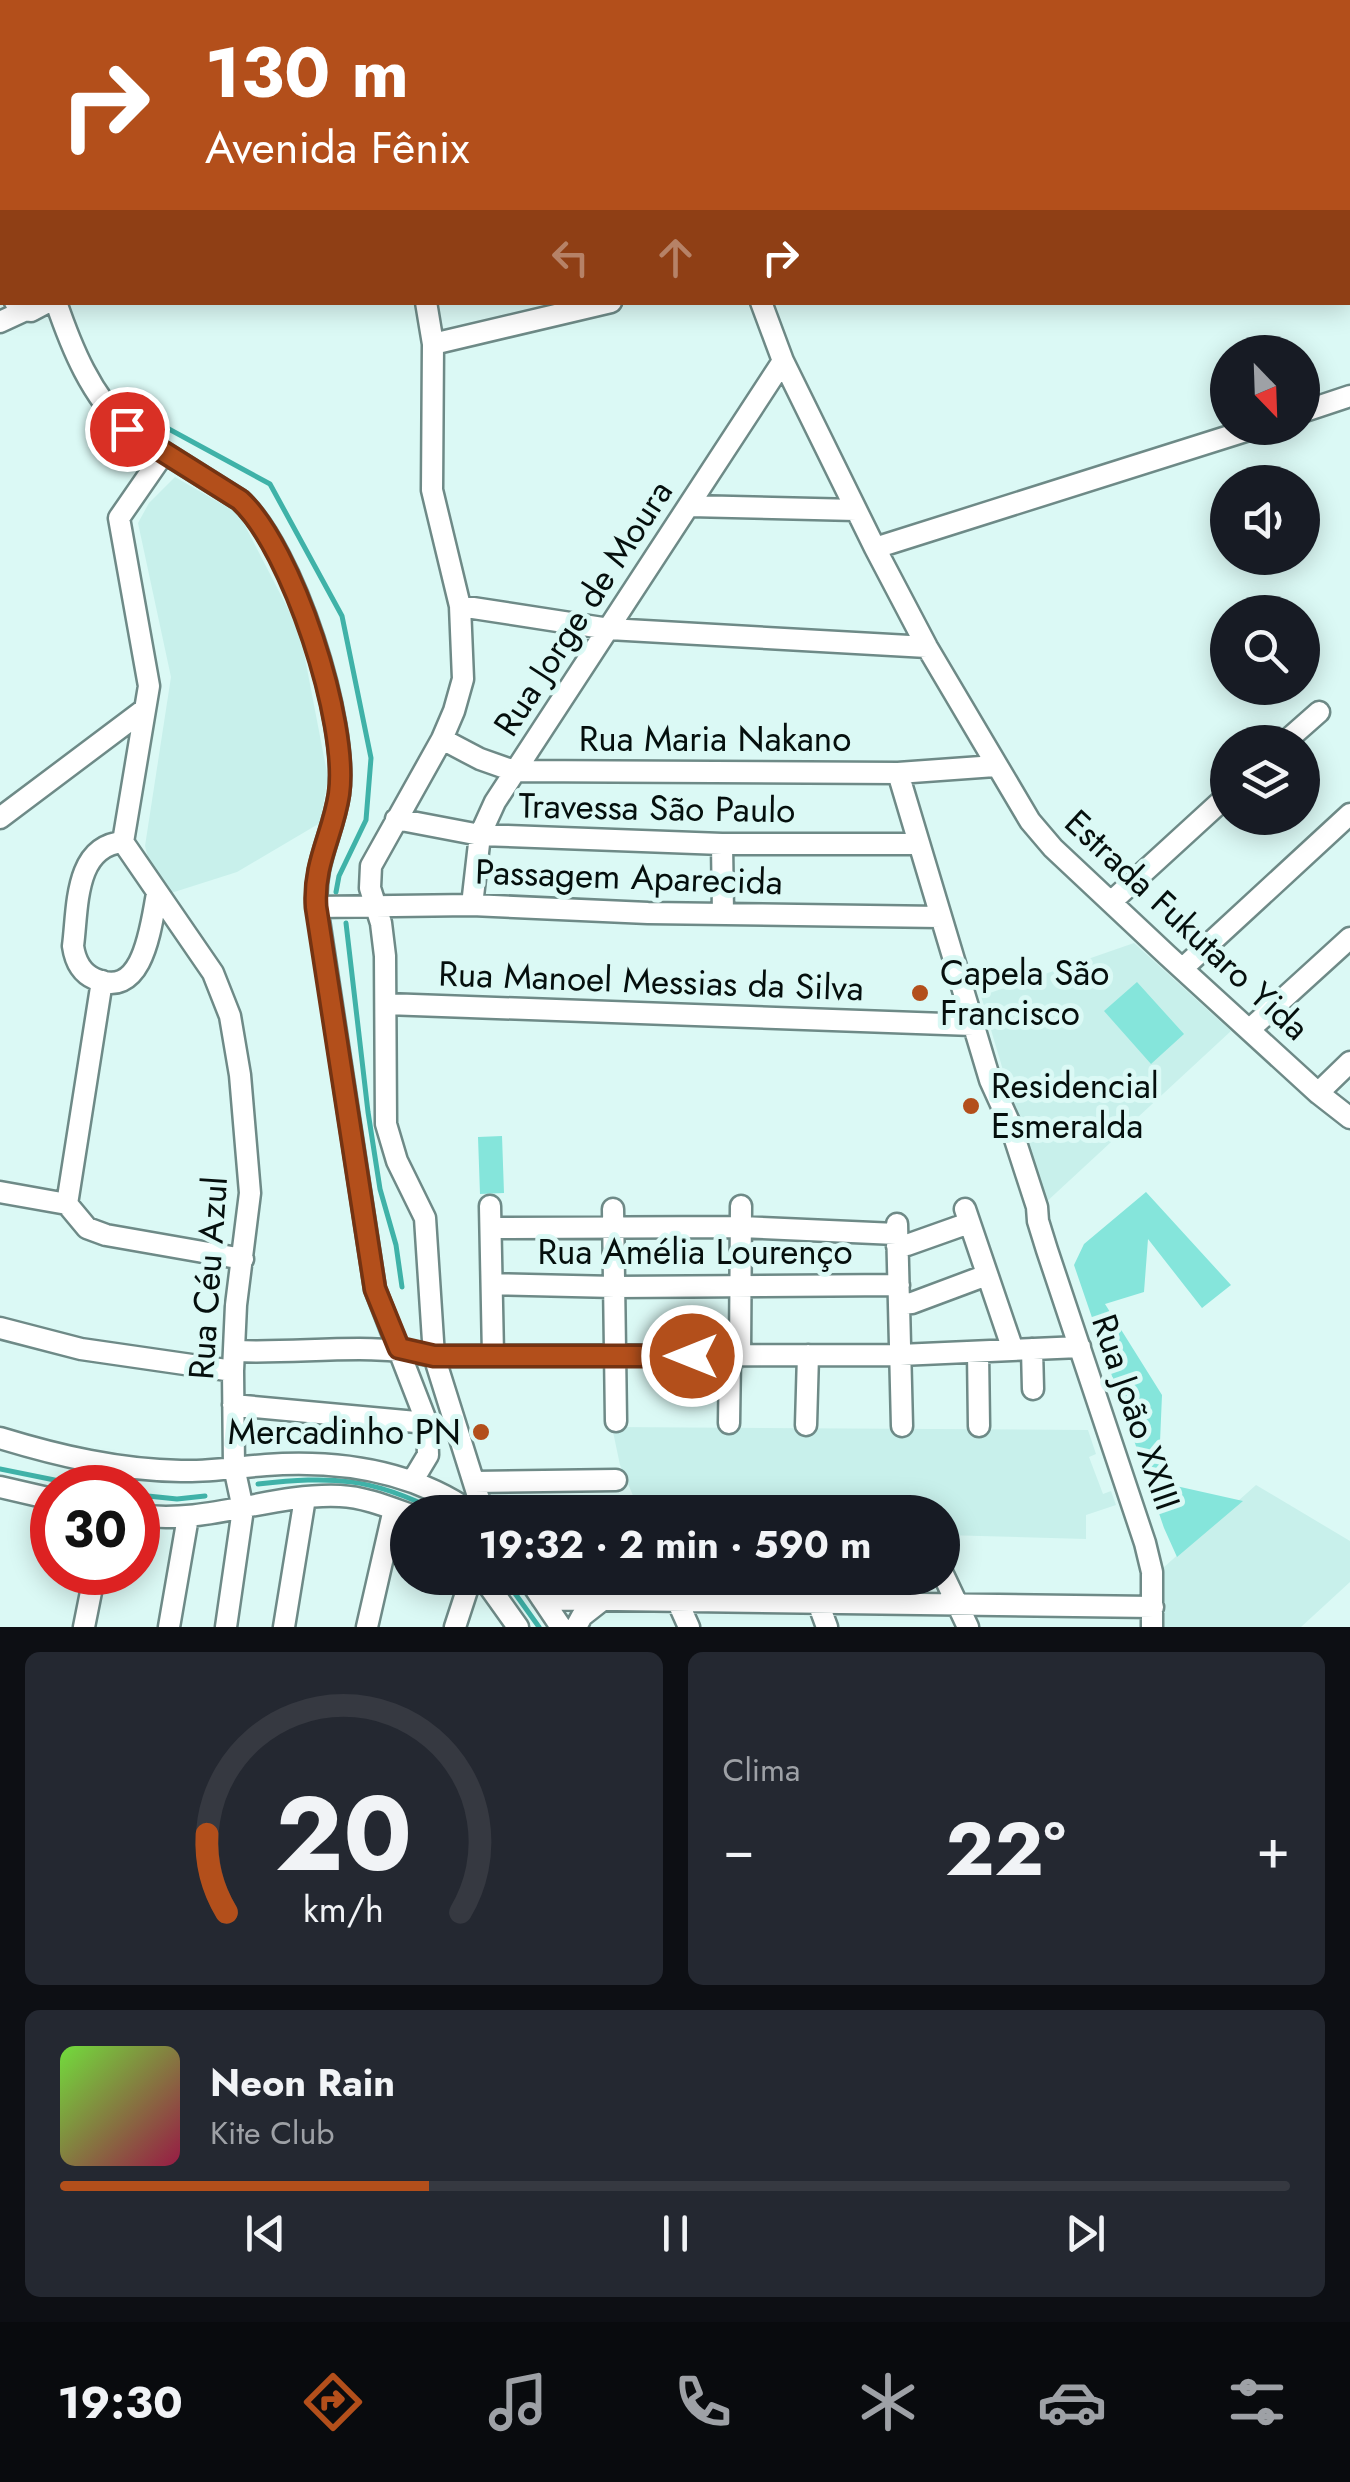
<!DOCTYPE html>
<html lang="pt">
<head>
<meta charset="utf-8">
<style>
  :root { --surface:#171b24; --page:#242831; --text:#f1f3f6; --muted:#9ea1a6; --line:#363941; --accent:#b34f1b }
  body { margin:0; font-family:Jost,sans-serif; background:var(--page); color:var(--text); height:100vh; display:flex; flex-direction:column; font-size:38px; white-space:nowrap }
  * { box-sizing:border-box; margin:0 }
  p { font-size:32px; color:var(--muted) }
  .icon { flex:none; width:55px; height:55px; fill:none; stroke:currentColor; stroke-width:2; stroke-linecap:round; stroke-linejoin:round }
  .map { position:relative; height:1627px; overflow:hidden }
  .side { display:flex; flex-direction:column; gap:25px; padding:25px; background:#0d0f14; flex:1 }
  .side>* { flex:none }
  .top-card { position:absolute; left:0px; top:0px; width:1350px; height:305px; box-shadow:0 5px 25px #0003; background:#b34f1b; color:#fff; overflow:hidden }
  .needle { width:65px; rotate:157deg }
  .buttons { position:absolute; left:1210px; top:335px; display:grid; gap:20px }
  .buttons a { display:grid; place-items:center; width:110px; height:110px; border-radius:50%; background:var(--surface); box-shadow:0 5px 25px #0003; font-size:50px }
  .speed { position:absolute; left:30px; top:1465px; display:flex; gap:20px; font-size:50px; font-weight:700; text-align:center }
  .speed>* { display:grid; place-content:center; width:130px; height:130px; border-radius:50%; background:var(--surface); box-shadow:0 5px 25px #0003; line-height:1 }
  .speed .limit { border:15px solid #d22; background:#fff; color:#111 }
  .pin { position:absolute; display:grid; place-items:center; width:85px; height:85px; color:#fff; margin:-42px; border:5px solid #fff; border-radius:50%; box-shadow:0 2px 10px #0007 }
  .me { position:absolute; width:110px; margin:-55px; rotate:270deg; stroke-linejoin:round; filter:drop-shadow(0 0 8px #0008) }
  .turn { display:flex; align-items:center; gap:35px; height:210px; padding:0 40px; font-size:45px }
  .turn .icon { width:130px; height:130px; stroke-width:2.5 }
  .turn b { display:block; font-size:70px; line-height:85px }
  .lanes { display:flex; align-items:center; height:95px; padding:0 40px; background:#0003; justify-content:center; gap:50px; direction:ltr }
  .lanes .off { opacity:.35 }
  .big { font-size:75px; font-weight:700; line-height:1.1 }
  .side .widget { flex:1; display:flex; flex-direction:column; justify-content:center; gap:15px; min-width:0; padding:0 35px; border-radius:15px; background:var(--page) }
  .side .dial { align-items:center; gap:0 }
  .dial svg { height:260px; overflow:visible; fill:none; stroke:var(--line); stroke-width:7; stroke-linecap:round; text-anchor:middle }
  .dial text { fill:var(--text); stroke:none }
  .song { display:flex; align-items:center; gap:30px }
  .cover { width:120px; height:120px; border-radius:15px; background:linear-gradient(135deg,hsl(100 70% 55%),hsl(340 70% 35%)) }
  .played { height:10px; border-radius:5px; background:linear-gradient(90deg,var(--accent) 30%,var(--line) 30%) }
  .keys { display:flex; justify-content:space-around; direction:ltr }
  .heat { display:flex; justify-content:space-between; align-items:center; font-size:55px; direction:ltr }
  .side .tiles { flex:1; display:grid; gap:25px; grid-template-columns:1fr 1fr }
  .widget:last-child { grid-column:span 2 }
  .trip { position:absolute; left:390px; top:1495px; width:570px; height:100px; border-radius:50px; background:var(--surface); box-shadow:0 5px 25px #0003; font-weight:700; line-height:100px; text-align:center }
  .menu { display:flex; height:160px; justify-content:space-around; align-items:center; background:#090b0e; color:var(--muted) }
  .menu .icon { width:70px; height:70px }
  .menu .current { color:var(--accent) }
  .menu b { font-size:45px; color:var(--text) }
  .map>svg:first-child { display:block }
  .built { fill:#c8f0eb }
  .green { fill:#85e5db }
  .lines { fill:none; stroke-linecap:round; stroke-linejoin:round }
  .stream { stroke:#3fb2a8; stroke-width:5 }
  .minor-casing { stroke:#6e8a87; stroke-width:25 }
  .minor { stroke:#fff; stroke-width:20 }
  .route-casing { stroke:#743312; stroke-width:25 }
  .route { stroke:#b34f1b; stroke-width:18 }
  .poi-dot { fill:#b34f1b; stroke:#dbf9f5; stroke-width:4 }
  .labels { text-anchor:middle; stroke-width:10; stroke-linejoin:round; paint-order:stroke }
  .street-label { font-size:35px; fill:#050f0d; stroke:#dbf9f5 }
  .poi-label { font-size:35px; fill:#050f0d; stroke:#dbf9f5; text-anchor:start }
</style>
</head>
<body>
<div class="map">
<svg width="1350" height="1627" viewBox="0 0 1350 1627">
  <rect width="100%" height="100%" fill="#dbf9f5"/>
  <!-- built -->
  <path class="built" d="M175,477L239,514L300,632L328,778L320,823L237,872L168,894L150,865L145,846L171,677L138,523L149,503Z
    M1134,943L1231,1031L1043,1205L981,996Z
    M612,1427L1088,1430L1096,1454L1089,1457L1103,1494L1111,1491L1116,1505L1086,1515V1539L943,1535L942,1512H640L620,1465Z
    M1256,1485L1350,1541V1582L1301,1627H1163V1568Z"/>
  <!-- green -->
  <path class="green" d="M1150,0H1350V109L1348,2Z
    M1137,982L1184,1034L1151,1064L1104,1011Z
    M502,1136L504,1193L480,1194L478,1137Z
    M1146,1192L1231,1285L1202,1308L1148,1239L1144,1292L1105,1304L1162,1395L1159,1465L1176,1486L1243,1501L1177,1557L1164,1528L1074,1265L1084,1244Z"/>
  <g class="lines">
    <!-- stream -->
    <path class="stream" d="M132,409L270,484L342,616L371,758L366,820L339,876L336,892
      M346,923L368,1112L380,1189L396,1245L402,1287
      M0,1469L94,1488
      M258,1484C332,1476 371,1477 439,1512
      M138,1495L177,1499L205,1496
      M504,1578L539,1627"/>
    <!-- minor casing -->
    <g class="minor-casing">
      <path id="minor" d="M709,0V2
        M0,75L2,93
        M15,302L31,311L48,302
        M56,302C72,349 91,395 127,429L240,500C294,549 349,722 339,794C333,835 313,863 317,907L375,1289L427,1423L428,1455L413,1480
        M426,302L433,344L432,490L460,606L463,679L454,711L442,739L371,866L370,888L381,923L385,956L386,1124L397,1161L425,1218L434,1356L483,1512
        M761,302L783,361L875,548L927,647L1030,821L1053,848L1167,955L1318,1093L1350,1118
        M0,322L26,310
        M433,344L611,302
        M1302,412L1350,396
        M690,506L856,510
        M875,548L1255,428
        M460,606L609,629L927,647
        M442,739L480,759L514,771L898,773L995,766
        M1285,742L1319,712
        M898,773L990,1080L1010,1124L1037,1207L1038,1221L1047,1250L1145,1543L1152,1572V1627
        M0,818L145,709
        M396,819L480,835L722,844H919
        M123,842L213,973L230,1016L240,1075L250,1193L236,1305L233,1371L234,1467L243,1509L226,1627
        M123,842L149,686L119,518L164,453
        M123,842C74,846 78,908 73,946C75,960 81,973 95,979C144,1001 151,924 157,894
        M722,844L723,913
        M1111,902L1228,795
        M472,905L480,835L495,802L783,361
        M317,907L472,905L648,913L940,917
        M1183,968L1350,814
        M386,1004L973,1025
        M1250,1029L1350,938
        M1318,1093L1350,1062
        M0,1192L67,1204L87,1228L106,1235L243,1259
        M67,1204L102,981
        M490,1206L493,1355
        M613,1209L616,1421
        M965,1209L1013,1350
        M897,1224L902,1426
        M491,1228L741,1227L896,1234
        M897,1246L907,1245L969,1223
        M492,1284L615,1287L899,1285
        M899,1304L912,1303L987,1275
        M0,1328L81,1349L233,1371
        M1032,1349L1033,1389
        M235,1351C301,1354 369,1342 434,1356L900,1355L1080,1347
        M978,1352L979,1426
        M740,1356L741,1206
        M233,1405L427,1423
        M729,1423L730,1356
        M806,1425L808,1355
        M0,1438C59,1456 119,1470 181,1471C209,1472 238,1467 266,1465C338,1460 412,1471 471,1512
        M474,1482L616,1480
        M0,1487L52,1499
        M138,1515C207,1525 271,1493 340,1496C363,1497 386,1506 408,1514
        M942,1572L968,1627
        M483,1578L518,1627
        M528,1578L561,1627
        M667,1578L689,1627
        M542,1599L1153,1607
        M817,1600L827,1627
        M84,1627L95,1572
        M169,1627L188,1517
        M284,1627L305,1498
        M367,1627L394,1509
        M455,1627L471,1578
        M576,1627L582,1616L605,1598"/>
    </g>
    <!-- minor -->
    <use href="#minor" class="minor"/>
  </g>
  <g class="lines">
    <!-- route casing -->
    <g class="route-casing">
      <path id="route" d="M127,429L240,500C292,548 349,723 339,794C333,835 313,863 316,907L375,1289L399,1348L434,1356H692"/>
    </g>
    <!-- route -->
    <use href="#route" class="route"/>
  </g>
  <!-- markers -->
  <g class="poi-dot">
    <circle cx="920" cy="993" r="10"/>
    <circle cx="971" cy="1106" r="10"/>
    <circle cx="481" cy="1432" r="10"/>
  </g>
  <g class="labels">
    <!-- street labels -->
    <g class="street-label">
      <text transform="translate(583 608) rotate(-57)" y="12">Rua Jorge de Moura</text>
      <text x="715" y="751">Rua Maria Nakano</text>
      <text transform="translate(657 808) rotate(1)" y="12">Travessa São Paulo</text>
      <text transform="translate(629 877) rotate(2)" y="12">Passagem Aparecida</text>
      <text transform="translate(1187 925) rotate(43)" y="12">Estrada Fukutaro Yida</text>
      <text transform="translate(651 981) rotate(2)" y="12">Rua Manoel Messias da Silva</text>
      <text x="695" y="1264">Rua Amélia Lourenço</text>
      <text transform="translate(208 1278) rotate(-86)" y="12">Rua Céu Azul</text>
      <text transform="translate(1136 1412) rotate(71)" y="12">Rua João XXIII</text>
    </g>
    <!-- poi labels -->
    <g class="poi-label">
      <text x="940" y="985">Capela São<tspan x="940" dy="40">Francisco</tspan></text>
      <text x="991" y="1098">Residencial<tspan x="991" dy="40">Esmeralda</tspan></text>
      <text x="461" y="1444" text-anchor="end">Mercadinho PN</text>
    </g>
  </g>
</svg>
<div class="buttons">
<a><svg class="needle" viewBox="-14 -14 28 28"><path d="M0-13l5 13h-10z" fill="#e53935"/><path d="M0 13l5-13h-10z" fill="#9ea1a6"/></svg></a>
<a><svg class="icon" aria-label="sound" viewBox="0 0 24 24"><path d="M4 9h4l5-4v14l-5-4H4zM17 9q2 3 0 6"/></svg></a>
<a><svg class="icon" aria-label="search" viewBox="0 0 24 24"><circle cx="10" cy="10" r="6"/><path d="M15 15l6 6"/></svg></a>
<a><svg class="icon" aria-label="layers" viewBox="0 0 24 24"><path d="M12 4l9 5-9 5-9-5zM3 14l9 5 9-5"/></svg></a>
</div>
<div class="speed"><div class="limit">30</div></div>
<div class="pin" style="left:127px;top:429px;background:#d93025"><svg class="icon" aria-label="arrive" viewBox="0 0 24 24"><path d="M6 21V4h12l-3 4 3 4H6"/></svg></div>
<svg class="me" style="left:692px;top:1356px" viewBox="-20 -20 40 40"><circle r="17" fill="#b34f1b" stroke="#fff" stroke-width="3"/><path d="M0-11L8 9 0 5-8 9z" fill="#fff"/></svg>
<div class="trip">19:32 · 2 min · 590 m</div>
<div class="top-card">
<div class="turn"><svg class="icon" aria-label="right" viewBox="0 0 24 24"><path d="M7 20v-9h11M14 6l5 5-5 5"/></svg><div><b>130 m</b>Avenida Fênix</div></div>
<div class="lanes"><svg class="icon off" aria-label="left" viewBox="0 0 24 24"><path d="M17 20v-9H6M10 6l-5 5 5 5"/></svg><svg class="icon off" aria-label="ahead" viewBox="0 0 24 24"><path d="M12 20V5M6 11l6-6 6 6"/></svg><svg class="icon" aria-label="right" viewBox="0 0 24 24"><path d="M7 20v-9h11M14 6l5 5-5 5"/></svg></div>
</div>
</div>
<section class="side">
<div class="tiles">
<div class="widget dial"><svg viewBox="0 0 100 80">
<path d="M14 69A42 42 0 1 1 86 69"/>
<path d="M14 69A42 42 0 0 1 8 45" stroke="#b34f1b"/>
<text x="50" y="56" font-size="32" font-weight="700">20</text>
<text x="50" y="72" font-size="11">km/h</text>
</svg></div>
<div class="widget"><p>Clima</p>
<div class="heat"><a>−</a><b class="big">22°</b><a>+</a></div>
</div>
<div class="widget">
<div class="song"><i class="cover"></i><div><b>Neon Rain</b><p>Kite Club</p></div></div>
<div class="played"></div>
<div class="keys"><svg class="icon" aria-label="previous" viewBox="0 0 24 24"><path d="M18 5L8 12l10 7zM5 5v14"/></svg><svg class="icon" aria-label="pause" viewBox="0 0 24 24"><path d="M8 5v14M16 5v14"/></svg><svg class="icon" aria-label="next" viewBox="0 0 24 24"><path d="M6 5l10 7-10 7zM19 5v14"/></svg></div>
</div>
</div>
</section>
<nav class="menu">
<b>19:30</b>
<svg class="icon current" aria-label="directions" viewBox="0 0 24 24"><path d="M12 3l9 9-9 9-9-9zM9 14v-3h6M13 9l2 2-2 2"/></svg>
<svg class="icon" aria-label="music" viewBox="0 0 24 24"><path d="M9 18V5l10-2v13"/><circle cx="6" cy="18" r="3"/><circle cx="16" cy="16" r="3"/></svg>
<svg class="icon" aria-label="phone" viewBox="0 0 24 24"><path d="M5 4h4l2 5-3 2q2 4 5 5l2-3 5 2v4C11 20 4 13 5 4z"/></svg>
<svg class="icon" aria-label="climate" viewBox="0 0 24 24"><path d="M12 3v18M4 7l16 10M4 17L20 7"/></svg>
<svg class="icon" aria-label="car" viewBox="0 0 24 24"><path d="M5 17H2v-5l4-1 3-4h7l3 4 3 1v5h-3M9 17h6M6 11h13"/><circle cx="7" cy="17" r="2"/><circle cx="17" cy="17" r="2"/></svg>
<svg class="icon" aria-label="filters" viewBox="0 0 24 24"><path d="M4 7h16M4 17h16"/><circle cx="9" cy="7" r="2"/><circle cx="15" cy="17" r="2"/></svg>
</nav>
</body>
</html>
